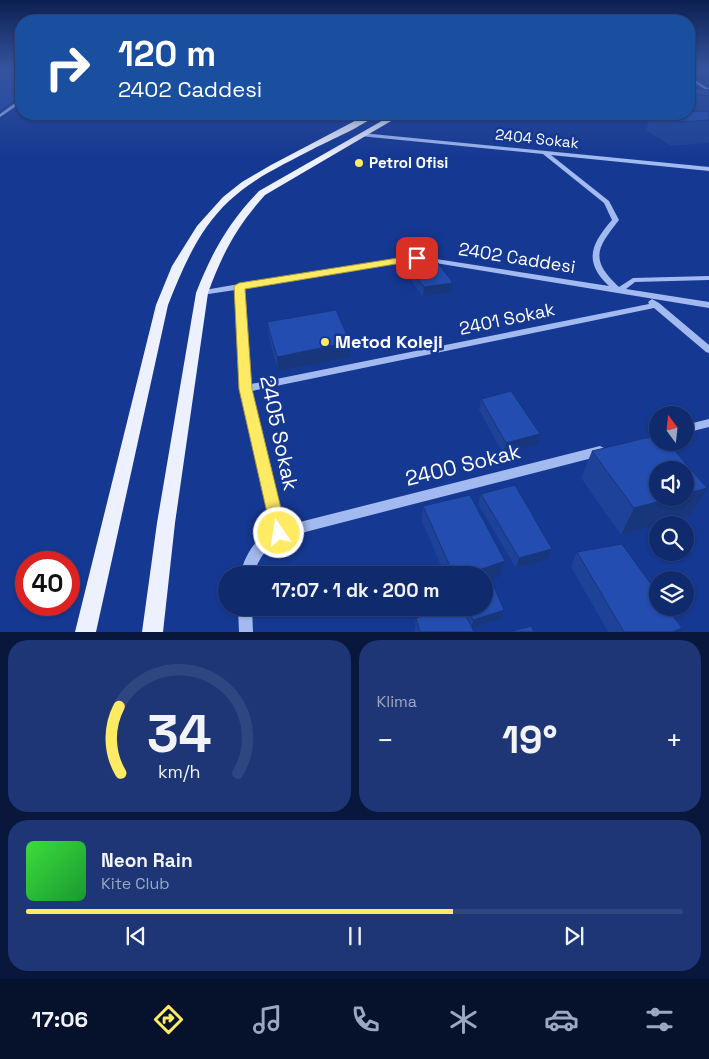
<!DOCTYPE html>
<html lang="tr">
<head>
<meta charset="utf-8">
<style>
  :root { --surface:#102a6e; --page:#1e3676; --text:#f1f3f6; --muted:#9ca7c2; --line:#304681; --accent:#ffea63 }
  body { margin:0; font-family:"Space Grotesk",sans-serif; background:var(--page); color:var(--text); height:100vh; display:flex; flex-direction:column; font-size:19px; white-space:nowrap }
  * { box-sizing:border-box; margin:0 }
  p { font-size:16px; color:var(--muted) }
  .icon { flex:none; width:28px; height:28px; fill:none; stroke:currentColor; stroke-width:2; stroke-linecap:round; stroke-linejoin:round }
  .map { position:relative; height:632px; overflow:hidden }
  .panel { display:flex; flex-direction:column; gap:8px; padding:8px; background:#09173c; flex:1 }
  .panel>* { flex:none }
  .banner { position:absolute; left:15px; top:15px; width:680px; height:105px; border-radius:20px; box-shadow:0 1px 4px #0004,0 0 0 1px var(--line); background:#1a4fa0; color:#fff; overflow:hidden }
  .needle { width:32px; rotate:345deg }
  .controls { position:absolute; left:649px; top:406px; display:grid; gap:10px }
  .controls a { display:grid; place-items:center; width:45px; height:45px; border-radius:50%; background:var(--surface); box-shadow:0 1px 4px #0004,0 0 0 1px var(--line); font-size:25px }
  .speed { position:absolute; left:15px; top:551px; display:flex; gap:10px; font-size:25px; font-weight:700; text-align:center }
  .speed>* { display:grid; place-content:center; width:65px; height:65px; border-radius:50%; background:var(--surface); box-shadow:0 1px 4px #0004,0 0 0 1px var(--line); line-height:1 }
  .speed .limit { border:8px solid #d22; background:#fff; color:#111 }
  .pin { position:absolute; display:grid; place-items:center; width:42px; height:42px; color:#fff; margin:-21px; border-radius:10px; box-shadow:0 2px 8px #0006 }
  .me { position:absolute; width:55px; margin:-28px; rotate:347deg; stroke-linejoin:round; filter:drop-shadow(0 0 4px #0008) }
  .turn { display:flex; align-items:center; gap:18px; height:105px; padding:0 20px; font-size:22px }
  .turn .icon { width:65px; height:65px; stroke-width:2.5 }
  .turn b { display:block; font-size:35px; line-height:42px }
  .big { font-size:38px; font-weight:800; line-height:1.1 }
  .panel .tile { flex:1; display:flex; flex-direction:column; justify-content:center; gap:8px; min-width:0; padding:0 18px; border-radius:20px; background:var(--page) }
  .panel .dial { align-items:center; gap:0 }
  .dial svg { height:130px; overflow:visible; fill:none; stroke:var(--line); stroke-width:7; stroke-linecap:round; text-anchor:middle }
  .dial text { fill:var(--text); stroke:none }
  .song { display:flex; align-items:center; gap:15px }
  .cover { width:60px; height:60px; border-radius:8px; background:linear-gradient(135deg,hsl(120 70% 55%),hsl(130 70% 35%)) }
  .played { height:5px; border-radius:2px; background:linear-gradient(90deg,var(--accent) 65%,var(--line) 65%) }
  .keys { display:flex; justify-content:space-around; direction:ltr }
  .heat { display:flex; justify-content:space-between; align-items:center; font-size:28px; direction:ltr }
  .panel .tiles { flex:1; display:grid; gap:8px; grid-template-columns:1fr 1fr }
  .tile:last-child { grid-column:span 2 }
  .trip { position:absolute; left:218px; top:566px; width:275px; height:50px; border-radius:25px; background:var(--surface); box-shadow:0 1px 4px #0004,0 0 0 1px var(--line); font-weight:800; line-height:50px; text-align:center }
  .dock { display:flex; height:80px; justify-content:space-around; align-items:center; background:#06112c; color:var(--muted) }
  .dock .icon { width:35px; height:35px }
  .dock .on { color:var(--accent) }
  .dock b { font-size:22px; color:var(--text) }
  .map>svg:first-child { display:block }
  .green { fill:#1d47ac }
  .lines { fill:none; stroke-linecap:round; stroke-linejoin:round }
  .minor { fill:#a3baf1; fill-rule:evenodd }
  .major { fill:#edf1ff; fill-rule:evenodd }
  .wall { fill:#1e4298 }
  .shaded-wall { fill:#18367c }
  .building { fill:#234db1; stroke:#18367c }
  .route { fill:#ffea63; stroke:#a69840 }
  .poi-dot { fill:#ffea63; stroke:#153892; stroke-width:2 }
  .labels { text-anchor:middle; stroke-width:5; stroke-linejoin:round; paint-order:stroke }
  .far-street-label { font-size:15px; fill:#fff; stroke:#153892 }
  .far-poi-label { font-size:15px; font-weight:bold; fill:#fff; stroke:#153892; text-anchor:start }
  .street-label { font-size:18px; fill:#fff; stroke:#153892 }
  .poi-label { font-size:18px; font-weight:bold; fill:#fff; stroke:#153892; text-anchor:start }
  .near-street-label { font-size:21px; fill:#fff; stroke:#153892 }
</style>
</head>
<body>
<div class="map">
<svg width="709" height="632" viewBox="0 0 709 632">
  <rect width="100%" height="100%" fill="#153892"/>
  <!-- green -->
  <path class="green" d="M0,68H21V95L0,111Z"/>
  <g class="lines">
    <!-- minor -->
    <path class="minor" d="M689,76L709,89V92L689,79Z
      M19,100H21V103L0,117V114Z
      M362,133L709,167V171L551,155L609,201L619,220C597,248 589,259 619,287L633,278L709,276V280L635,282L626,289L709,302V308L417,260L243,289L251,384L649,304L648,302L652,299L659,303L709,345V353L706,352L654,308L252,391L284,526L600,446L604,448L606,451L604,454L600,456L282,538C267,547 258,558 254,575H240C245,555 254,540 272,530L241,389L235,290L202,295H199L198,293L199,291L239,284L417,256L609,286C583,262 591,244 612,220L604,203L543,154L360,136L359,135Z
      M709,419V427L685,433V425Z
      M238,608H252L253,632H239Z"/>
    <!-- major -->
    <path class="major" d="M368,114H377C362,127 332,139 313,149C285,164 253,178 229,201C199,229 183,267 168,305L96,632H75L156,305L172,266L197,226L223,197L242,182L271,165Z
      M394,114H403L265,195C237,226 222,254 208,293L175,523L163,632H142L157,523L196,293C212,252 228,223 259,191Z"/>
  </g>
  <!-- wall -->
  <path class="wall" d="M694,68H709V85L703,81L705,77H697L692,74Z
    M689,88L709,90V143L671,146L646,130L651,114H689Z
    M402,258L452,292L423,297L402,267Z
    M267,322L350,357L278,371L269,337Z
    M481,399L540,434L537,445L503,454L479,410Z
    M592,451L691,515L621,535L581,478Z
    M481,494L552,549L548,559L516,568L478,504Z
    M423,506L500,576L484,575H445L422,521Z
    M577,552L680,632H608L571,567Z
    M451,608H484L501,619L472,629L474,632H414L416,618Z"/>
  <!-- shaded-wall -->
  <path class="shaded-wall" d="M453,283L452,292L423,297L424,287Z
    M350,342V357L278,371L277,357Z
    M540,434L537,445L503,454L506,443Z
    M707,488L691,515L621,535L634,508L672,498H685V494Z
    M552,549L548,559L516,568L519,558Z
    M505,561L500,576L484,582V575H464Z
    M504,610L501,619L471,629L473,620Z
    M682,628L680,632H672Z"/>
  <!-- building -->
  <path class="building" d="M689,88L709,90V96L690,94Z
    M707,111L709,112V120L680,122L666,114H689V112Z
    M432,255L453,283L424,287L402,258Z
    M336,310L350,342L277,357L267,322Z
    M511,391L540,434L506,443L481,399Z
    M658,435V442H667L707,488L685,494V470H658V498H672L634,508L592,451Z
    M515,485L552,549L519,558L481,494Z
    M470,495L505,561L464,575H454L423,506Z
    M622,544L658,594V608H667L682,628L672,632H624L577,552Z
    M491,580L504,610L473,620L467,608H484V583Z
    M451,608H462L474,632H420L416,618Z
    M531,626L534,632H509Z"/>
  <!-- sky -->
  <linearGradient id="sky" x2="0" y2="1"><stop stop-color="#0c1f50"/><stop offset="0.43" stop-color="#35539d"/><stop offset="1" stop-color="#35539d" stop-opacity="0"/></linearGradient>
  <rect width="709" height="157" fill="url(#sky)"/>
  <!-- route -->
  <path class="route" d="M417,255L422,258L420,260L245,289L252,389L287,533L285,539L279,541L273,539L239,389L234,286L239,283Z"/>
  <!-- markers -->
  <g class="poi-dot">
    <circle cx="359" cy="163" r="5"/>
    <circle cx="325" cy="342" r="5"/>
  </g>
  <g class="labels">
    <!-- far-street labels -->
    <g class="far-street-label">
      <text transform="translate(537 139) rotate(6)" y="5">2404 Sokak</text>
    </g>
    <!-- far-poi labels -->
    <g class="far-poi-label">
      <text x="369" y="168">Petrol Ofisi</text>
    </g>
    <!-- street labels -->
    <g class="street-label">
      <text transform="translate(517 258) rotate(9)" y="6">2402 Caddesi</text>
      <text transform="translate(507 319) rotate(-12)" y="6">2401 Sokak</text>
    </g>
    <!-- poi labels -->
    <g class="poi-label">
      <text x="335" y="348">Metod Koleji</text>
    </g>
    <!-- near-street labels -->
    <g class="near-street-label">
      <text transform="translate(279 433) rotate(78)" y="7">2405 Sokak</text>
      <text transform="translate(463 465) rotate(-14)" y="7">2400 Sokak</text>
    </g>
  </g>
</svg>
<div class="controls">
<a><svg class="needle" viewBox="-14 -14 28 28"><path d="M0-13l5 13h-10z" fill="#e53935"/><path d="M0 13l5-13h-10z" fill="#9ca7c2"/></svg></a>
<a><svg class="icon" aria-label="sound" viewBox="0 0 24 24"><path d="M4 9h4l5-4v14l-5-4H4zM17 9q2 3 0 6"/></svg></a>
<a><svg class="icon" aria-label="search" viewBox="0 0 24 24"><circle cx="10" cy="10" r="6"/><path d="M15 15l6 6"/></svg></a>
<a><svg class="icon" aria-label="layers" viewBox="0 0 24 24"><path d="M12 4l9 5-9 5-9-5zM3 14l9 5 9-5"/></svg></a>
</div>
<div class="speed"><div class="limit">40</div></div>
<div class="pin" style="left:417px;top:258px;background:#d93025"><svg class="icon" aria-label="arrive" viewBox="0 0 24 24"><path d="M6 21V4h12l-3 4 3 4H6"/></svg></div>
<svg class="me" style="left:279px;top:533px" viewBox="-20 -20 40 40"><circle r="17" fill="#ffea63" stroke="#fff" stroke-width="3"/><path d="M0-11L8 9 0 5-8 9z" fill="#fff"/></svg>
<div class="trip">17:07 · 1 dk · 200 m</div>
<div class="banner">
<div class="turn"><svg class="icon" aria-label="right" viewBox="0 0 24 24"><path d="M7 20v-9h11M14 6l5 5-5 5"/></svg><div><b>120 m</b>2402 Caddesi</div></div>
</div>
</div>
<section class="panel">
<div class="tiles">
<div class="tile dial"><svg viewBox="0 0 100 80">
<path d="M14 69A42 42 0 1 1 86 69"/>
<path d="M14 69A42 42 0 0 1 13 28" stroke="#ffea63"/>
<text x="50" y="56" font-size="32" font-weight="700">34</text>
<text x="50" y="72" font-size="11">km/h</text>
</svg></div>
<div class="tile"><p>Klima</p>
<div class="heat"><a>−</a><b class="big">19°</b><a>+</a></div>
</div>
<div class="tile">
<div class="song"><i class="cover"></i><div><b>Neon Rain</b><p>Kite Club</p></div></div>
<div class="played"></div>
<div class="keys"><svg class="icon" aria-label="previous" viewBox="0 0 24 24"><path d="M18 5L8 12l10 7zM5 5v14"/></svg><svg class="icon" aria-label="pause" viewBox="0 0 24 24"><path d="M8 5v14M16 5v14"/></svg><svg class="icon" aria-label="next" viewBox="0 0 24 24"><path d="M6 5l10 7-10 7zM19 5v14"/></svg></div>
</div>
</div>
</section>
<nav class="dock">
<b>17:06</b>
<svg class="icon on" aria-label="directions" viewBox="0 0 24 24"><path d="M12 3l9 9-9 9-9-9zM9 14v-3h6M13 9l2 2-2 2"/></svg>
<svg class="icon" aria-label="music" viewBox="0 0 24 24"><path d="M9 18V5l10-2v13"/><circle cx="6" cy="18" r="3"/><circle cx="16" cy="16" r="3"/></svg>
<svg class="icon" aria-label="phone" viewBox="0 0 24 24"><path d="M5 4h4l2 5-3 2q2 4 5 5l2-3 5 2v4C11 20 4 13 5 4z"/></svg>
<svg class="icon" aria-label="climate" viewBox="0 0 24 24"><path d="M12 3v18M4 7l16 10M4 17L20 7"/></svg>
<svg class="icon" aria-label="car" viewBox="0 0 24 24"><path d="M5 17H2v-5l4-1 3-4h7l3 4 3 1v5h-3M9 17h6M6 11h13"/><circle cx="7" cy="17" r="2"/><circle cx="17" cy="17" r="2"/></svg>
<svg class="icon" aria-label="filters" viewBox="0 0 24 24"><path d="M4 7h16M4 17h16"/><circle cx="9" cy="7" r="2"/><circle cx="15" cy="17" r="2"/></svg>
</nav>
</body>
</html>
